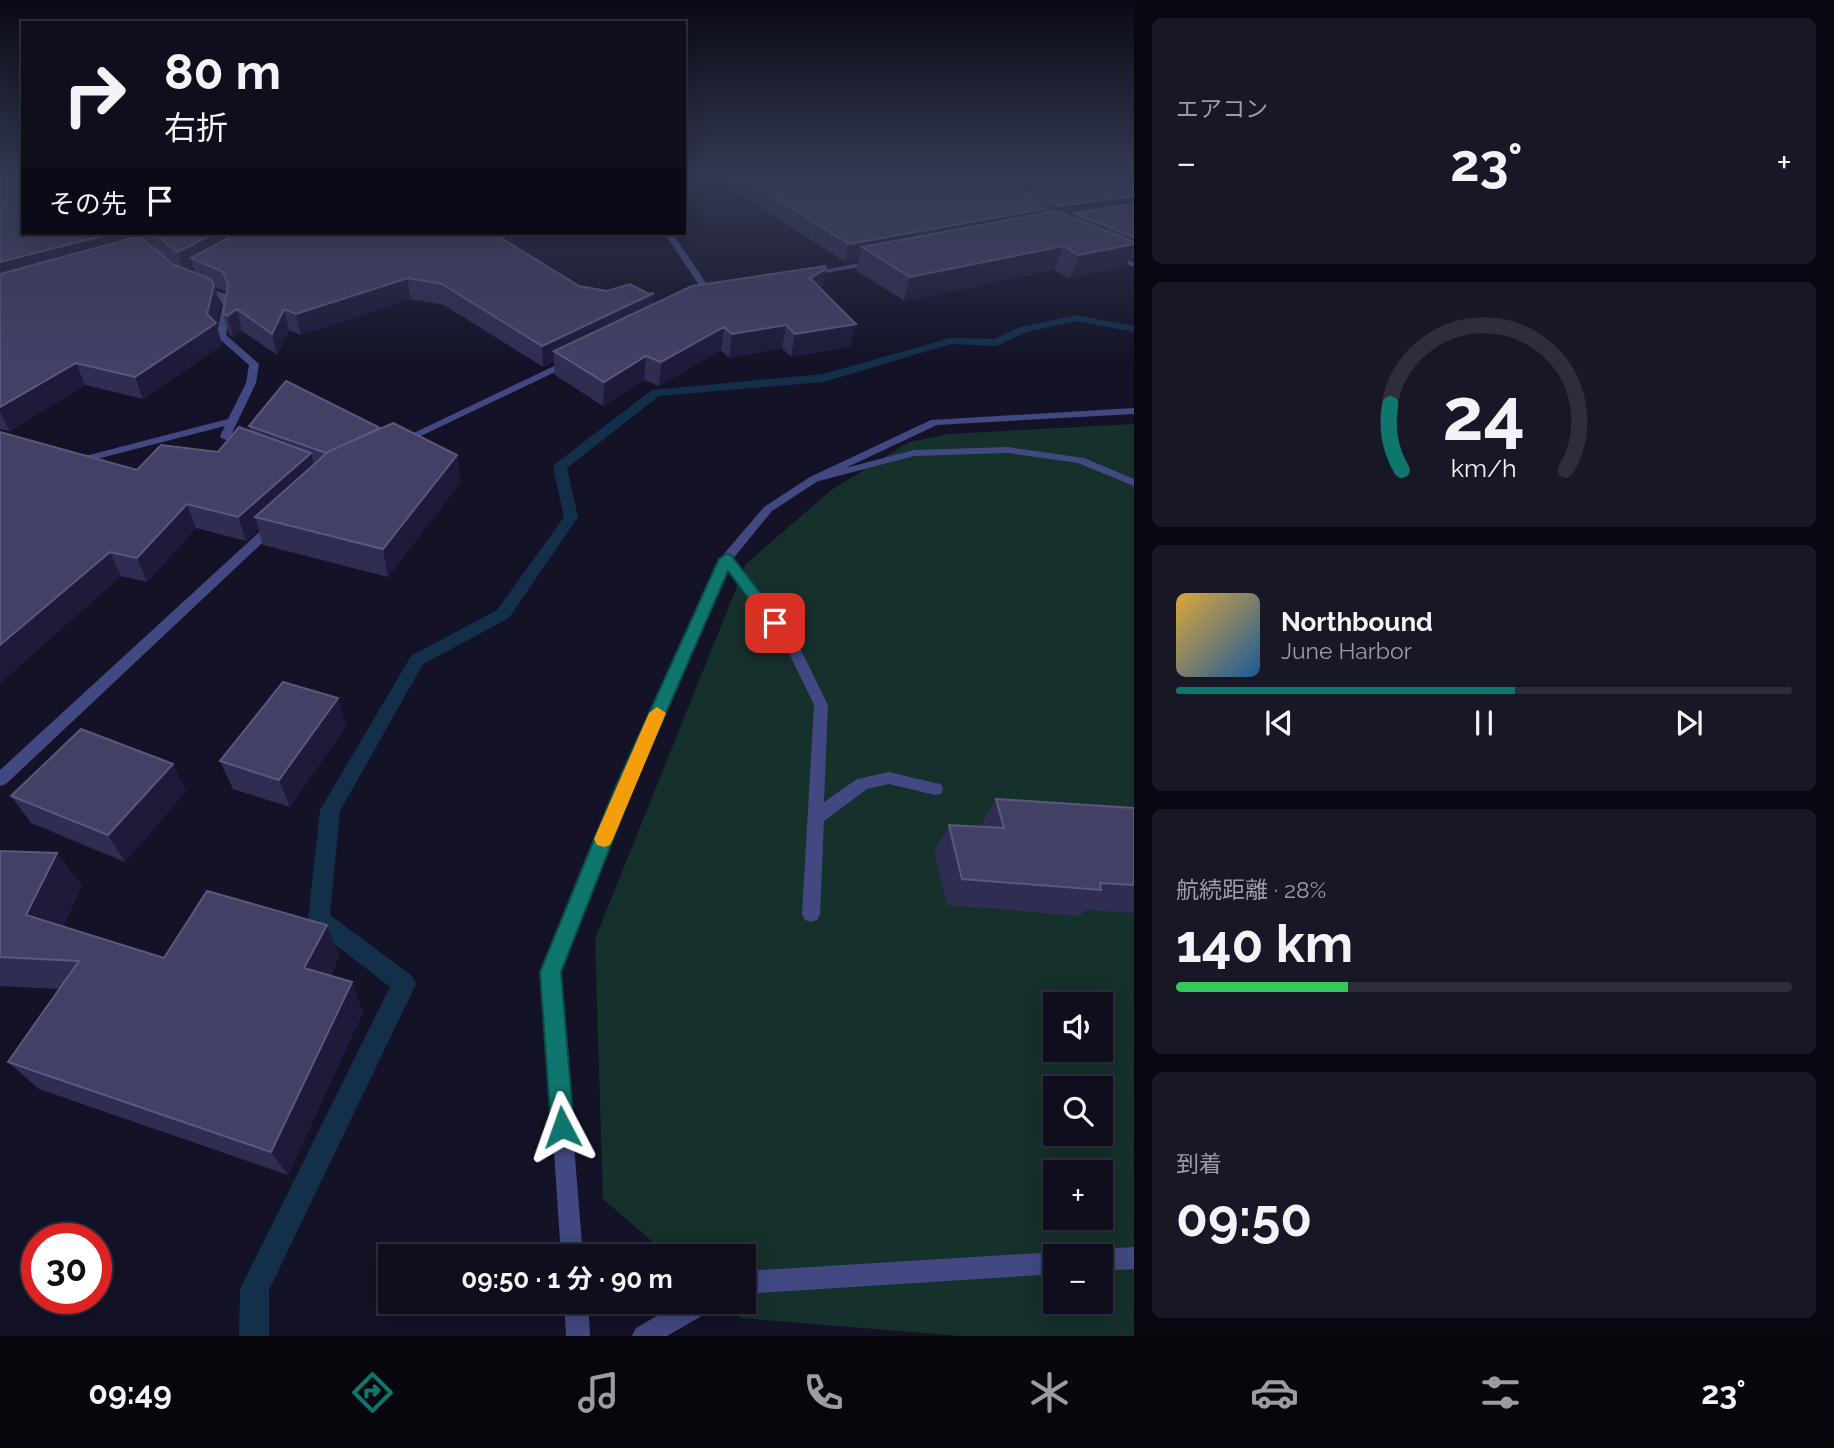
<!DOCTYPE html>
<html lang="ja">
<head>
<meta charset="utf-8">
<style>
  :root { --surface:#0e0e1d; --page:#171726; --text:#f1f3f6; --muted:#9b9ca4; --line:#2e2e3b; --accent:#0f766e }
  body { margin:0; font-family:Raleway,"Noto Sans JP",sans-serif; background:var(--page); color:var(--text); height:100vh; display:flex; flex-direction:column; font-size:26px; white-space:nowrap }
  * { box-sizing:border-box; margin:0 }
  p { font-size:23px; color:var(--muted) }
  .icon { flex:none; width:38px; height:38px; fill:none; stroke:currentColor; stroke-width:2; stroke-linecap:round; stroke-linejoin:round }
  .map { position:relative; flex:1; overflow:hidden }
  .side { display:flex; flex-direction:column; gap:18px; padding:18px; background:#080810; width:700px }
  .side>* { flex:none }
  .guide { position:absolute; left:21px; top:21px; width:665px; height:214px; border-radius:0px; box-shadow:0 4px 18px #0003,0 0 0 2px var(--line); background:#0e0e1d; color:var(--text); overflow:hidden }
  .fabs { position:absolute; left:1043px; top:992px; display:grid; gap:14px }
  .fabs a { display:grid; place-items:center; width:70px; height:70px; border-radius:0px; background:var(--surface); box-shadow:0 4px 18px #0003,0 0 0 2px var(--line); font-size:35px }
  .speed { position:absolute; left:21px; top:1223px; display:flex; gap:14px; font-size:35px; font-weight:700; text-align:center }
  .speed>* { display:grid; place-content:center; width:91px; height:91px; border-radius:50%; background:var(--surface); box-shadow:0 4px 18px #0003,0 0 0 2px var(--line); line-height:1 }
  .speed .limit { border:10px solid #d22; background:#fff; color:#111 }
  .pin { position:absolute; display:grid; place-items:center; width:60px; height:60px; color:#fff; margin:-30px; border-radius:14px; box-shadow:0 4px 10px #0006 }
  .me { position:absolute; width:77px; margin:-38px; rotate:356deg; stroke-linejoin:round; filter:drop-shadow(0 0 5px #0008) }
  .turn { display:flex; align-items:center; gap:24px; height:147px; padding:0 28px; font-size:32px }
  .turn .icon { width:91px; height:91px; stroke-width:2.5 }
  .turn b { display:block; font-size:49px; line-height:60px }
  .then { display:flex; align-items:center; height:66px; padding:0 28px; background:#0003; gap:14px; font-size:26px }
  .big { font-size:52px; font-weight:700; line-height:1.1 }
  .side .tile { flex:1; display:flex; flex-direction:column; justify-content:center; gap:10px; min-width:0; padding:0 24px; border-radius:10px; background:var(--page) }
  .side .dial { align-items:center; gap:0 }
  .dial svg { height:182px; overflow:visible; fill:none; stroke:var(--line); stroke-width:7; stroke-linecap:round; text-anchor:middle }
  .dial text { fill:var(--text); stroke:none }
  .song { display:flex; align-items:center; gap:21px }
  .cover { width:84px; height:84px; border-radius:10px; background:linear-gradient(135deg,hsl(40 70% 55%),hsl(210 70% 35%)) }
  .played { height:7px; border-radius:4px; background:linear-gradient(90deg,var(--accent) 55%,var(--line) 55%) }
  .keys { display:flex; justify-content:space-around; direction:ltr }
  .heat { display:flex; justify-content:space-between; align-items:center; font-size:38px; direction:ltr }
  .charge { height:10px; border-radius:5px; background:linear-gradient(90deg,#34c759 28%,var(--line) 0) }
  .trip { position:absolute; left:378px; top:1244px; width:378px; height:70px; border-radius:0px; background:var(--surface); box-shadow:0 4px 18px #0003,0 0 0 2px var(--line); font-weight:700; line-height:70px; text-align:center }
  .tab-bar { display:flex; height:112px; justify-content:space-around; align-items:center; background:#06060c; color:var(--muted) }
  .tab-bar .icon { width:49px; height:49px }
  .tab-bar .selected { color:var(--accent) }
  .tab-bar b { font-size:32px; color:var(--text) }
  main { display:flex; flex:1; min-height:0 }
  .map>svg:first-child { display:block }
  .green { fill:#16302c; fill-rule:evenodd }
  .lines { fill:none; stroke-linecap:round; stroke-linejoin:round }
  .stream { fill:#142f49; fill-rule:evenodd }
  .service { fill:#424881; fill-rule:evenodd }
  .minor { fill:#424881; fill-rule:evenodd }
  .wall { fill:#302d53; fill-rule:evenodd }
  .shaded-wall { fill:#1d1a3a }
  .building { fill:#424065; stroke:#5a587d; stroke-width:2; fill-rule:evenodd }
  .route { fill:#0f766e; stroke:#0a4d48; stroke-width:2 }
  .slow { fill:#f59e0b }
</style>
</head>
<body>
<main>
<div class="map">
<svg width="1134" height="1336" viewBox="0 0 1134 1336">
  <rect width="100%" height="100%" fill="#131227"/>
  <!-- green -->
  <path class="green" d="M1134,424V1336H960L741,1318L722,1302H744V1256H669L603,1199L595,939L746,564L830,491L909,442L948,434ZM1055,1004H1101V1050H1055ZM1055,1088H1101V1134H1055ZM1055,1172H1101V1218H1055ZM1055,1256H1101V1302H1055Z"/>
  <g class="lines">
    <!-- stream -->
    <path class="stream" d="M1076,315L1134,326V332L1076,321L1027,332L996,346L951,344L824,382L659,396L567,468L578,517L509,618L423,664L340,811L330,915L412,976L416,984L269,1290V1336H239L240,1289L245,1279L390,987L311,926L308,919L320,810L411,656L497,610L564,517L553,467L555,464L652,390L823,374L950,338L994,339L1020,327Z"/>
    <!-- service -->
    <path class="service" d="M1008,447L1084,458L1134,479V486L1078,463L1008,453L914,456L815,482L809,479L811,477L914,450Z
      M726,555L730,556L797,642L828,705L824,802L857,779L889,772L935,783L941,784L943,789L941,794L935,795L889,784L867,789L824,821L820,914L817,920L811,922L805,920L802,914L814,705L786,647L720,559Z
      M1134,1247V1269L1101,1271V1256H1091L1093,1252L1101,1249Z
      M1055,1252L1064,1256H1055V1274L744,1294V1271Z
      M681,1302H716L712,1310L667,1336H632L636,1328Z"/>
    <!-- minor -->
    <path class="minor" d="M664,233H672L713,293L712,295H706Z
      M1112,254L1134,262V267L1109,258L1108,256Z
      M874,260L878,262L877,264L808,276L804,274Z
      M199,286L226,294L231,305L226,335L259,364L256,383L231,435L250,442V446H242L221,438L220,436L225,426L89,461L72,457V453L89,455L228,419L246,383L249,365L216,336L223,305L219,298L199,290Z
      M571,358L576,361L574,363L404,444H396L395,442Z
      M1134,408V414L937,425L818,481L772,511L732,560L633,786L560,973L583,1256H561L542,973L617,786L722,556L764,507L810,477L931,420Z
      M273,522L279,526L277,529L6,784L0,786V770L269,523Z
      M564,1302H588L590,1336H566Z"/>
  </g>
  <!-- wall -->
  <path class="wall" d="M0,176H23L134,233L135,237L172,264L177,266L159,252L142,233H493L579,286L607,291L649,294L654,293L653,305L822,290L856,324L851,346L791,357L782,348L729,358L721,350L659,386L644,380L603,406L555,375L554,362L543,367L444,305L410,299L301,335L289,330L277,355L242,331L233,337L229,334L223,313L227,292L215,287L220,305L216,324L222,345L143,399L85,385L10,431L0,429ZM193,267L195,273L187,270Z
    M713,176H1011V180L1018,186V176H1134V259L1130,257L1126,266L1070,279L1054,270L904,301L856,270L859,260L845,262Z
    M249,426L380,428L457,455L460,483L388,577L263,545L258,529L246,541L196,528L147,582L121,576L0,683V432L137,470L218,452L251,431Z
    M346,726L290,807L233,789L220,761Z
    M186,791L125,862L31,823L11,796Z
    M996,799L1134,808V913L1085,910L1080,916L947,905L934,852L949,825L980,827Z
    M0,851L57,853L82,886L63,926L164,958L327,925L339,956L330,976L363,1012L288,1175L39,1089L8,1062L59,989L0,986Z"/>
  <!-- shaded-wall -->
  <path class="shaded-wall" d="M698,176H710L684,208L686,191Z
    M1134,196V212L1074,213L1071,221L1052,224L1058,206Z
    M1044,209L1037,226L862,247L859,260L845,262L849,244Z
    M114,233H134L139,247L0,285V262Z
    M215,233H257L191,258L193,267L184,272L178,252Z
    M1134,244V248L1126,266L1070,279L1079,255Z
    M1063,246L1054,270L904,301L910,277Z
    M826,269L822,290L810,278Z
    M408,278L410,299L301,335L296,314Z
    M214,285L220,305L216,324L222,345L143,399L135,377L207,314Z
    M654,293L652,314L554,351V362L543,367L542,346Z
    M237,309L242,331L233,337L227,316Z
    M284,309L289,330L277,355L272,334Z
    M856,324L851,346L791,357L795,334Z
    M786,325L782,348L729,358L732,334Z
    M724,327L721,350L659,386L661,362Z
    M646,356L644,380L603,406L604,382Z
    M76,363L85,385L10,431L0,412V407Z
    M311,453L316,476L255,517L259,529L246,541L238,517Z
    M457,455L460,483L388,577L383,549Z
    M187,504L196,528L147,582L137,558Z
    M110,552L121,576L0,683V645Z
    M338,698L346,726L290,807L279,780Z
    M173,764L186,791L125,862L108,835Z
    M57,853L82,886L53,946L26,915Z
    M327,925L339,956L318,998L304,968Z
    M352,982L363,1012L288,1175L271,1152Z"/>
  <!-- building -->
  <path class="building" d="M0,176H23V233H114L0,262ZM17,179V187L10,185V180Z
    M684,176H698L686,191L684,188Z
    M741,176H1011V180L1044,209L849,244Z
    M1023,176H1134V196L1058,206L1023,178Z
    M1134,204V237L1074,213Z
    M1056,211L1134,242V244L1079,255L1063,246L910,277L862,247Z
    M153,233H215L178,252Z
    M238,233H493L579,286L607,291L630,284L649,294L654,293L542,346L442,284L408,278L296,314L284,309L272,334L237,309L227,316L223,313L228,285L223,272L191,258Z
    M140,236L172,264L211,279L214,285L207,314L216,323L135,377L76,363L0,407V274Z
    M825,266L826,269L810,278L856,324L795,334L786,325L732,334L724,327L661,362L646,356L604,382L554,351L692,286Z
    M286,381L380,428L326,453L249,426Z
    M393,423L457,455L383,549L255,517L329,451Z
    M239,427L311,453L238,517L187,504L137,558L110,552L0,645V432L137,470L161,445L218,452Z
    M283,682L338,698L279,780L220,761Z
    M81,729L173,764L108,835L11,796Z
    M996,799L1134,808V885L1100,883L1101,890L962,879L949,825L1004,828Z
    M0,851L57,853L26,915L164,958L207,891L327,925L304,968L352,982L271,1152L8,1062L79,961L0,957Z"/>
  <!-- sky -->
  <linearGradient id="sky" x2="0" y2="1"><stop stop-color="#0a0a15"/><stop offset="0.48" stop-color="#333952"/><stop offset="1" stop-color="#333952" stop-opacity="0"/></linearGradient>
  <rect width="1134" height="363" fill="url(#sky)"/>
  <!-- route -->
  <path class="route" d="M726,554L731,555L783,623L781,627H770L728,571L634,786L561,972L574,1127L571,1136L562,1139L554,1136L551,1127L540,972L616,786L719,559Z"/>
  <!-- slow -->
  <path class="slow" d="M657,707L666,713L613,839L610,845L604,847L597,845L594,839L649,713Z"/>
</svg>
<div class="fabs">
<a><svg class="icon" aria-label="sound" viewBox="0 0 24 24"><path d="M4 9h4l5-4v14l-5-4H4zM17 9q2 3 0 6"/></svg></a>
<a><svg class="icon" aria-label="search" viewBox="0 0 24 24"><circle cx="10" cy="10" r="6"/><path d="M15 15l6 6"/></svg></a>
<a>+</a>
<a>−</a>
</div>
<div class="speed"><div class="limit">30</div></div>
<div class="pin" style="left:775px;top:623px;background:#d93025"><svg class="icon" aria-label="arrive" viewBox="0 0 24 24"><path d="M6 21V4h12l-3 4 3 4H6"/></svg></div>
<svg class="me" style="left:562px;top:1127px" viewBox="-20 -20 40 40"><path d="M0-17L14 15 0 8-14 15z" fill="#0f766e" stroke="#fff" stroke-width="4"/></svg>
<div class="trip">09:50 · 1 分 · 90 m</div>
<div class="guide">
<div class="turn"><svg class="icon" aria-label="right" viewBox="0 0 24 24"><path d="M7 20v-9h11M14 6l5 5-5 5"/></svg><div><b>80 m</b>右折</div></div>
<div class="then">その先<svg class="icon" aria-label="arrive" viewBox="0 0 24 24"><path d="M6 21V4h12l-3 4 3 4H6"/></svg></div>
</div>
</div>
<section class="side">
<div class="tile"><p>エアコン</p>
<div class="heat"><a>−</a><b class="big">23°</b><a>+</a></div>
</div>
<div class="tile dial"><svg viewBox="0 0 100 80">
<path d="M14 69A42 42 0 1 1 86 69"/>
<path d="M14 69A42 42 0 0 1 9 40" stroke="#0f766e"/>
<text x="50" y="56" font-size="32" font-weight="700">24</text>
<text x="50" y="72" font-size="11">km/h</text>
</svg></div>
<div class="tile">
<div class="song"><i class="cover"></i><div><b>Northbound</b><p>June Harbor</p></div></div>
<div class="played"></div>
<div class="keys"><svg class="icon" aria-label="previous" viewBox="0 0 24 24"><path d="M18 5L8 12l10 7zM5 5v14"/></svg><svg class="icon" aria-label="pause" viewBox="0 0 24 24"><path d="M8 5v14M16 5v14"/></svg><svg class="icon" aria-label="next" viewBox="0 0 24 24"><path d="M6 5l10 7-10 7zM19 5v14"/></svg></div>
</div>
<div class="tile"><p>航続距離 · 28%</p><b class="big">140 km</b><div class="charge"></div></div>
<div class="tile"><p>到着</p><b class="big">09:50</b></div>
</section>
</main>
<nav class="tab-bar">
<b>09:49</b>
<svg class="icon selected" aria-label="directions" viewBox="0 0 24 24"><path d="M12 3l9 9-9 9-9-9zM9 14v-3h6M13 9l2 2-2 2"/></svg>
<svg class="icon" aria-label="music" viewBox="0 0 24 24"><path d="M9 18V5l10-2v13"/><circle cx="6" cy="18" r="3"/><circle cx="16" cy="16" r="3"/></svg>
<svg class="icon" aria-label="phone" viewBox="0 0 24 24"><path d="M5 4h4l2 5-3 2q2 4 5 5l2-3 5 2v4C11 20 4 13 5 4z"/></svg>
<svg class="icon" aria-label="climate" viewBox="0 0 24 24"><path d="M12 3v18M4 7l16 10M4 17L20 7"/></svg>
<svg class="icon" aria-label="car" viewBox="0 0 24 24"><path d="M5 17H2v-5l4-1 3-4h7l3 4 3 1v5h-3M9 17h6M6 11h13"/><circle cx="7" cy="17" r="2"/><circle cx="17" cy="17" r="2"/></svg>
<svg class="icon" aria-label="filters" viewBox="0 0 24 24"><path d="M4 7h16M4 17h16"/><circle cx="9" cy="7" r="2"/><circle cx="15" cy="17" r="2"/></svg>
<b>23°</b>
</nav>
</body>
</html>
